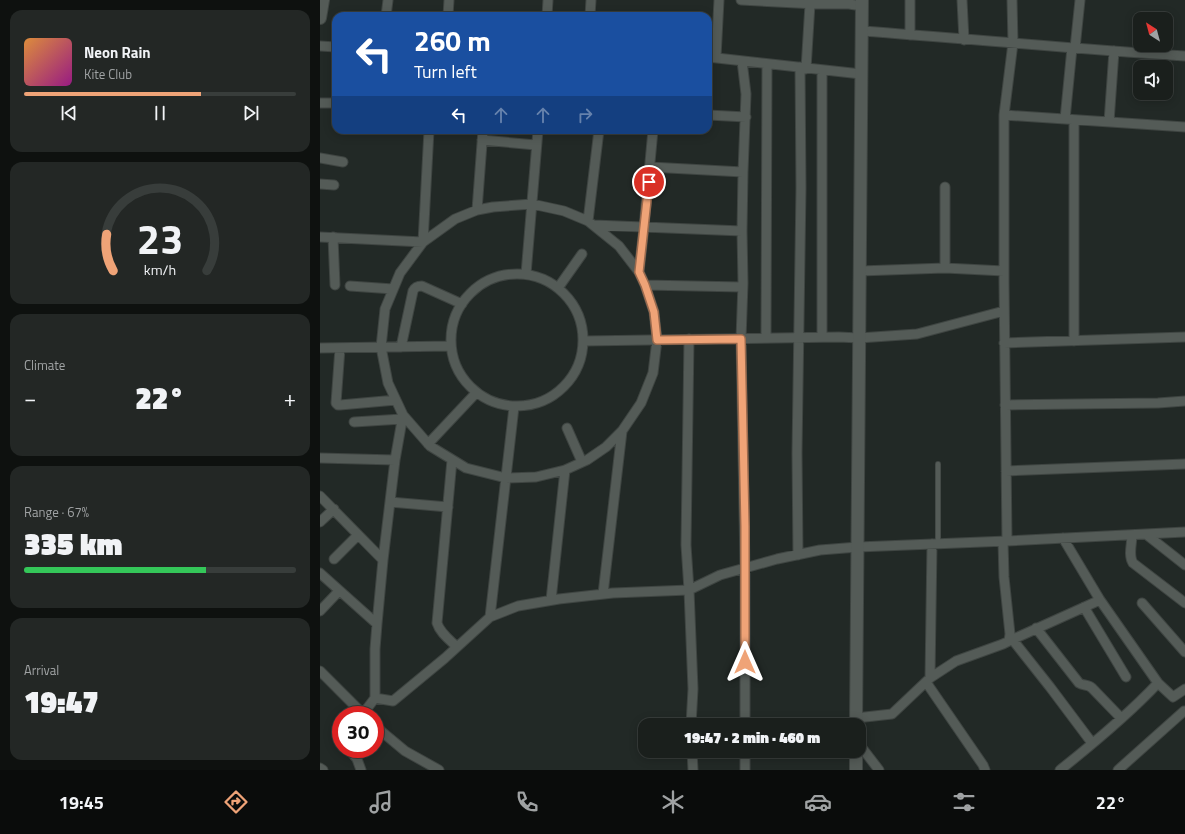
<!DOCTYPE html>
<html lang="en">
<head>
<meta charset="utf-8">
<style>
  :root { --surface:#1a1f1c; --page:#232725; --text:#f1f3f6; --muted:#9fa2a3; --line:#383d3b; --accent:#efa377 }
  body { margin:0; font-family:"Titillium Web",sans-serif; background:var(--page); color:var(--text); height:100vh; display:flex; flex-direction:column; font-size:15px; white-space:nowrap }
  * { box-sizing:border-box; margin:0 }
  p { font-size:13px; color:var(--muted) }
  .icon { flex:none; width:22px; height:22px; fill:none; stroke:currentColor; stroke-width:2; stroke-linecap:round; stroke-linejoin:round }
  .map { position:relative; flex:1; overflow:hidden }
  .side { display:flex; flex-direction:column; gap:10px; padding:10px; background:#0e110f; width:320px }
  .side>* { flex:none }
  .banner { position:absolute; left:12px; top:12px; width:380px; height:122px; border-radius:12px; box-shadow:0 2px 10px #0003,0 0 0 1px var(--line); background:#1a4fa0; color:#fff; overflow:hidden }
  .needle { width:26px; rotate:324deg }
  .controls { position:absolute; left:813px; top:12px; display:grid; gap:8px }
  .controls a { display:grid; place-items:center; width:40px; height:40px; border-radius:8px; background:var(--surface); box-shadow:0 2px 10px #0003,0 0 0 1px var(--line); font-size:20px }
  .speed { position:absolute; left:12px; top:706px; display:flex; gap:8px; font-size:20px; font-weight:700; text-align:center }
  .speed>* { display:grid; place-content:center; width:52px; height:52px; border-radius:50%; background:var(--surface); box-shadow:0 2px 10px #0003,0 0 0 1px var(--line); line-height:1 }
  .speed .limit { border:6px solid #d22; background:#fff; color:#111 }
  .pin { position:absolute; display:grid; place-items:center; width:34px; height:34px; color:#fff; margin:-17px; border:2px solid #fff; border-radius:50%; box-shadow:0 1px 4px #0007 }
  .me { position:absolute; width:44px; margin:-22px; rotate:0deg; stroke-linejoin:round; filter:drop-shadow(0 0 3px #0008) }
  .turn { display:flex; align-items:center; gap:14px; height:84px; padding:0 16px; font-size:18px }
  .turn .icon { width:52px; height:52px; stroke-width:2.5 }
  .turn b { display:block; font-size:28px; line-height:34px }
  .lanes { display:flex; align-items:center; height:38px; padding:0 16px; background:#0003; justify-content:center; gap:20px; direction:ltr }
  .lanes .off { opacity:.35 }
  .big { font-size:30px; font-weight:800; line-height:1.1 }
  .side .widget { flex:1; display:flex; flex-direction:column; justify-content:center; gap:6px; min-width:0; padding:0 14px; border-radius:12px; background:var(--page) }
  .side .dial { align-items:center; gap:0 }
  .dial svg { height:104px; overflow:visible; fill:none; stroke:var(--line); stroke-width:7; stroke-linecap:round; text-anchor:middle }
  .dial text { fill:var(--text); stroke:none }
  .song { display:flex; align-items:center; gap:12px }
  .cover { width:48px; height:48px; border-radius:6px; background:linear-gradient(135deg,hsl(30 70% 55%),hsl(310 70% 35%)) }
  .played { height:4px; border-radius:2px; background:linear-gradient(90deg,var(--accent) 65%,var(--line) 65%) }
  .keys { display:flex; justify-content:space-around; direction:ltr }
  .heat { display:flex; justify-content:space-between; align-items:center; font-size:22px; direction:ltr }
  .charge { height:6px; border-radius:3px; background:linear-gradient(90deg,#34c759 67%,var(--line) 0) }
  .trip { position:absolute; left:318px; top:718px; width:228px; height:40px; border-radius:12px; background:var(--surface); box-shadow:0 2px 10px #0003,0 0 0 1px var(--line); font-weight:800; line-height:40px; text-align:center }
  .menu { display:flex; height:64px; justify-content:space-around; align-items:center; background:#0a0c0b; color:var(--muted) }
  .menu .icon { width:28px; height:28px }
  .menu .current { color:var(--accent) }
  .menu b { font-size:18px; color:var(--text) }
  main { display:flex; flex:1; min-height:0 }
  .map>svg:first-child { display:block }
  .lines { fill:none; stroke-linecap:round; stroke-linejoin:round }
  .lane-casing { stroke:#3f4542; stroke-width:6 }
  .street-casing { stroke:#3f4542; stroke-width:11 }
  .secondary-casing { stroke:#3f4542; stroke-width:14 }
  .lane { stroke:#545b57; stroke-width:4.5 }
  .street { stroke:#545b57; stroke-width:9 }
  .secondary { stroke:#545b57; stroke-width:12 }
  .route-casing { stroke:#9b6a4d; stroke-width:10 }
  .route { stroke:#efa377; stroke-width:7 }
</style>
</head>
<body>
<main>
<section class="side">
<div class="widget">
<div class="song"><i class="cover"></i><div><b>Neon Rain</b><p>Kite Club</p></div></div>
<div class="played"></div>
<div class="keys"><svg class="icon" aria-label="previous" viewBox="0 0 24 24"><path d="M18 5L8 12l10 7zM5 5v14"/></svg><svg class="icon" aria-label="pause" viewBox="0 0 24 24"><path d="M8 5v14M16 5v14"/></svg><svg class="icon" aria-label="next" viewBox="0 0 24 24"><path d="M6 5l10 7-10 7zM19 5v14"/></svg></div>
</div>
<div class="widget dial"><svg viewBox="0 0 100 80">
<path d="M14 69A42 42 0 1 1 86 69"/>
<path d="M14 69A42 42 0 0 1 9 41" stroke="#efa377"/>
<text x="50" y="56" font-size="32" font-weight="700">23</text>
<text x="50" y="72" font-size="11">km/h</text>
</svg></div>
<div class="widget"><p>Climate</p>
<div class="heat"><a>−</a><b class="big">22°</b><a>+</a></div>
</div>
<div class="widget"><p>Range · 67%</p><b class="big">335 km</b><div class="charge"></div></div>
<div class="widget"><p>Arrival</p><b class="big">19:47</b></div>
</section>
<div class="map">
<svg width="865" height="770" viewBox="0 0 865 770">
  <rect width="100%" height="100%" fill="#222926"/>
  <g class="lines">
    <!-- lane casing -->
    <g class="lane-casing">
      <path id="lane" d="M618,464V544"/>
    </g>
    <!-- street casing -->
    <g class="street-casing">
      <path id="street" d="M421,0L496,4H529L542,6
        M590,0V35
        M642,0L644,40
        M692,0L693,43L684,115V282L687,541L865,532
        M66,16L68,0
        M128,16L129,0
        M227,16L228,0
        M270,16L271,0
        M542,31C650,39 757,49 865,56
        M0,46L16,47
        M755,48L760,0
        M388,57L541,74
        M396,57L399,0
        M486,69L490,4
        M0,103H16
        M388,115L426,117
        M684,115L865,127
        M745,119L752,48
        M789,122L794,51
        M162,140L216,145
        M0,158L23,162
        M330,167L423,172L426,94L422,61
        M0,184L14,185
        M625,187V268
        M157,210L163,130
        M268,221L279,130
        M274,225L422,231L423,172
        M422,231L423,283L421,339L425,568V725
        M0,237L103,242L109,130
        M13,237L15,285
        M540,271L625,268L684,271
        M319,272L324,227L333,130
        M131 340a66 66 0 1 1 132 0a66 66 0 1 1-132 0Z
        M206,274L218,130
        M325,285L422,287
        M30,286L73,289
        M238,288L262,254
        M502,337V70
        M446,338L447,64
        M369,339L366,545L369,590L373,689L371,725
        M264,341L519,337L539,338L597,334L684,311
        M754,341V120
        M684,343L865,337
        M81,347L93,291C95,287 97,286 102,286L142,304
        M0,348L131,346
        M20,348L16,403L18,405H20L76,400
        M685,405L838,403L865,401
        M34,422L82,419
        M247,428L262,462
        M108,444L156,393
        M0,458L75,460L83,415L68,383L61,347L65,309L80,273L103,242L135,219L157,210L173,207L212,204L244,211L268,221L299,246L319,272L325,285L334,312L337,340L333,373L321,403L302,431L286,447L267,460L245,470L216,477L186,478L146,468L110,446L83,415
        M132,460L117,623C120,633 130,640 137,647
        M686,471L865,464
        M0,496L63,560
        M70,502L128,507
        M0,522L14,509
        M812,535C812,544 808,555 813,563L865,603
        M827,535L865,565
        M478,555L477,453L481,188L480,67
        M14,559L38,535
        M0,573L57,624
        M283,594L302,431
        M231,600L245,470
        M822,603L865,652
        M764,607L806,677
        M0,611L19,591
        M170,617L194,407
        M716,628L759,683C763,686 768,684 772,688L801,718
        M692,639L730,687L772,743
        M689,641L780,600
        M0,671L44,715
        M610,678L636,661L683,644L689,641L690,634L684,577L683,541
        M606,682L663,765L665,770
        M838,683L853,697L865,689
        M55,698L73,701L125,658L170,617L198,606L239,599L293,593L369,590L400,575L457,559L500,550L538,547L687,541
        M42,715L55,698V649L57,624L63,560L75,460
        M536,718L572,714L610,678L612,544
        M55,726L85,751L119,770
        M539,744L559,770
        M29,749L37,759L41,770
        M372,751L373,770
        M0,768L3,770
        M425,770V751
        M740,770C774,743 808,715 838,683L780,600L743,538
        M798,770L864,711"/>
    </g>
    <!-- secondary casing -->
    <g class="secondary-casing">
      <path id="secondary" d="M0,18L3,0
        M536,725L542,0
        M536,770V751"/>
    </g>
    <!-- lane -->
    <use href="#lane" class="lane"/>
    <!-- street -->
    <use href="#street" class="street"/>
    <!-- secondary -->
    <use href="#secondary" class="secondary"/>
  </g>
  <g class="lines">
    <!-- route casing -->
    <g class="route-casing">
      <path id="route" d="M329,182L319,272L325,285L334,312L337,340L421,339L425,526V662"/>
    </g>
    <!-- route -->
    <use href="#route" class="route"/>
  </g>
</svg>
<div class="controls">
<a><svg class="needle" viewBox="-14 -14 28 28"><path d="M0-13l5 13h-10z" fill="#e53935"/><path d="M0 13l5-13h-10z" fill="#9fa2a3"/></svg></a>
<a><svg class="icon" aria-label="sound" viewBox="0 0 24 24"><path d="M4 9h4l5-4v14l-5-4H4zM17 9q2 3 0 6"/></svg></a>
</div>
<div class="speed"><div class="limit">30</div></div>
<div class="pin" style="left:329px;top:182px;background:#d93025"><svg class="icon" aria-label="arrive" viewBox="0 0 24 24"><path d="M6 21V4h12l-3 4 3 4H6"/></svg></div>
<svg class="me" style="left:425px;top:662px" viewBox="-20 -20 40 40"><path d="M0-17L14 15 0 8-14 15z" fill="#efa377" stroke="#fff" stroke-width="4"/></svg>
<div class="trip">19:47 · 2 min · 460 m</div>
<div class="banner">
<div class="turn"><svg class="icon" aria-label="left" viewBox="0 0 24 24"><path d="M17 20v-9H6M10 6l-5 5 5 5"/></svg><div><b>260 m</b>Turn left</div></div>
<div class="lanes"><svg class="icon" aria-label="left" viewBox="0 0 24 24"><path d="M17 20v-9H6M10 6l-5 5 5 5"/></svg><svg class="icon off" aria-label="ahead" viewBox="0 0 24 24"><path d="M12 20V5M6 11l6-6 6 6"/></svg><svg class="icon off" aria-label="ahead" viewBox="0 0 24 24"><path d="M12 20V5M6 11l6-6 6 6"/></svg><svg class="icon off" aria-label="right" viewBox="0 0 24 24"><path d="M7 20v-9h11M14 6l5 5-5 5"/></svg></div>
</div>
</div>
</main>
<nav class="menu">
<b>19:45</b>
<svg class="icon current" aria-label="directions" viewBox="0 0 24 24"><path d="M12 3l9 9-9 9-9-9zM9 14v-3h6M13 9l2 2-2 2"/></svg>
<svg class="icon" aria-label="music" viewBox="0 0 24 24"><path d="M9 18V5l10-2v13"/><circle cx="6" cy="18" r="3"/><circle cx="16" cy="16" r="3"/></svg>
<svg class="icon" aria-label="phone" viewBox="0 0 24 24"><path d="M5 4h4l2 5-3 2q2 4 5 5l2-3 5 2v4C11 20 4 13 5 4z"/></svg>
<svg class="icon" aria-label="climate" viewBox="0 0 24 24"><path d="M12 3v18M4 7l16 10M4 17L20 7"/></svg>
<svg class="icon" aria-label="car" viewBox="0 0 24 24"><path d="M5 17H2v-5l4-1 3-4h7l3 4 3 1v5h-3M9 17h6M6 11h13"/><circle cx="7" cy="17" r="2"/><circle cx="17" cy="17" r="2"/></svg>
<svg class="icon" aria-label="filters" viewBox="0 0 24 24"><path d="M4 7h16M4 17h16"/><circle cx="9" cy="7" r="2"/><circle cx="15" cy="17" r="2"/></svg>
<b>22°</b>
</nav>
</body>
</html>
